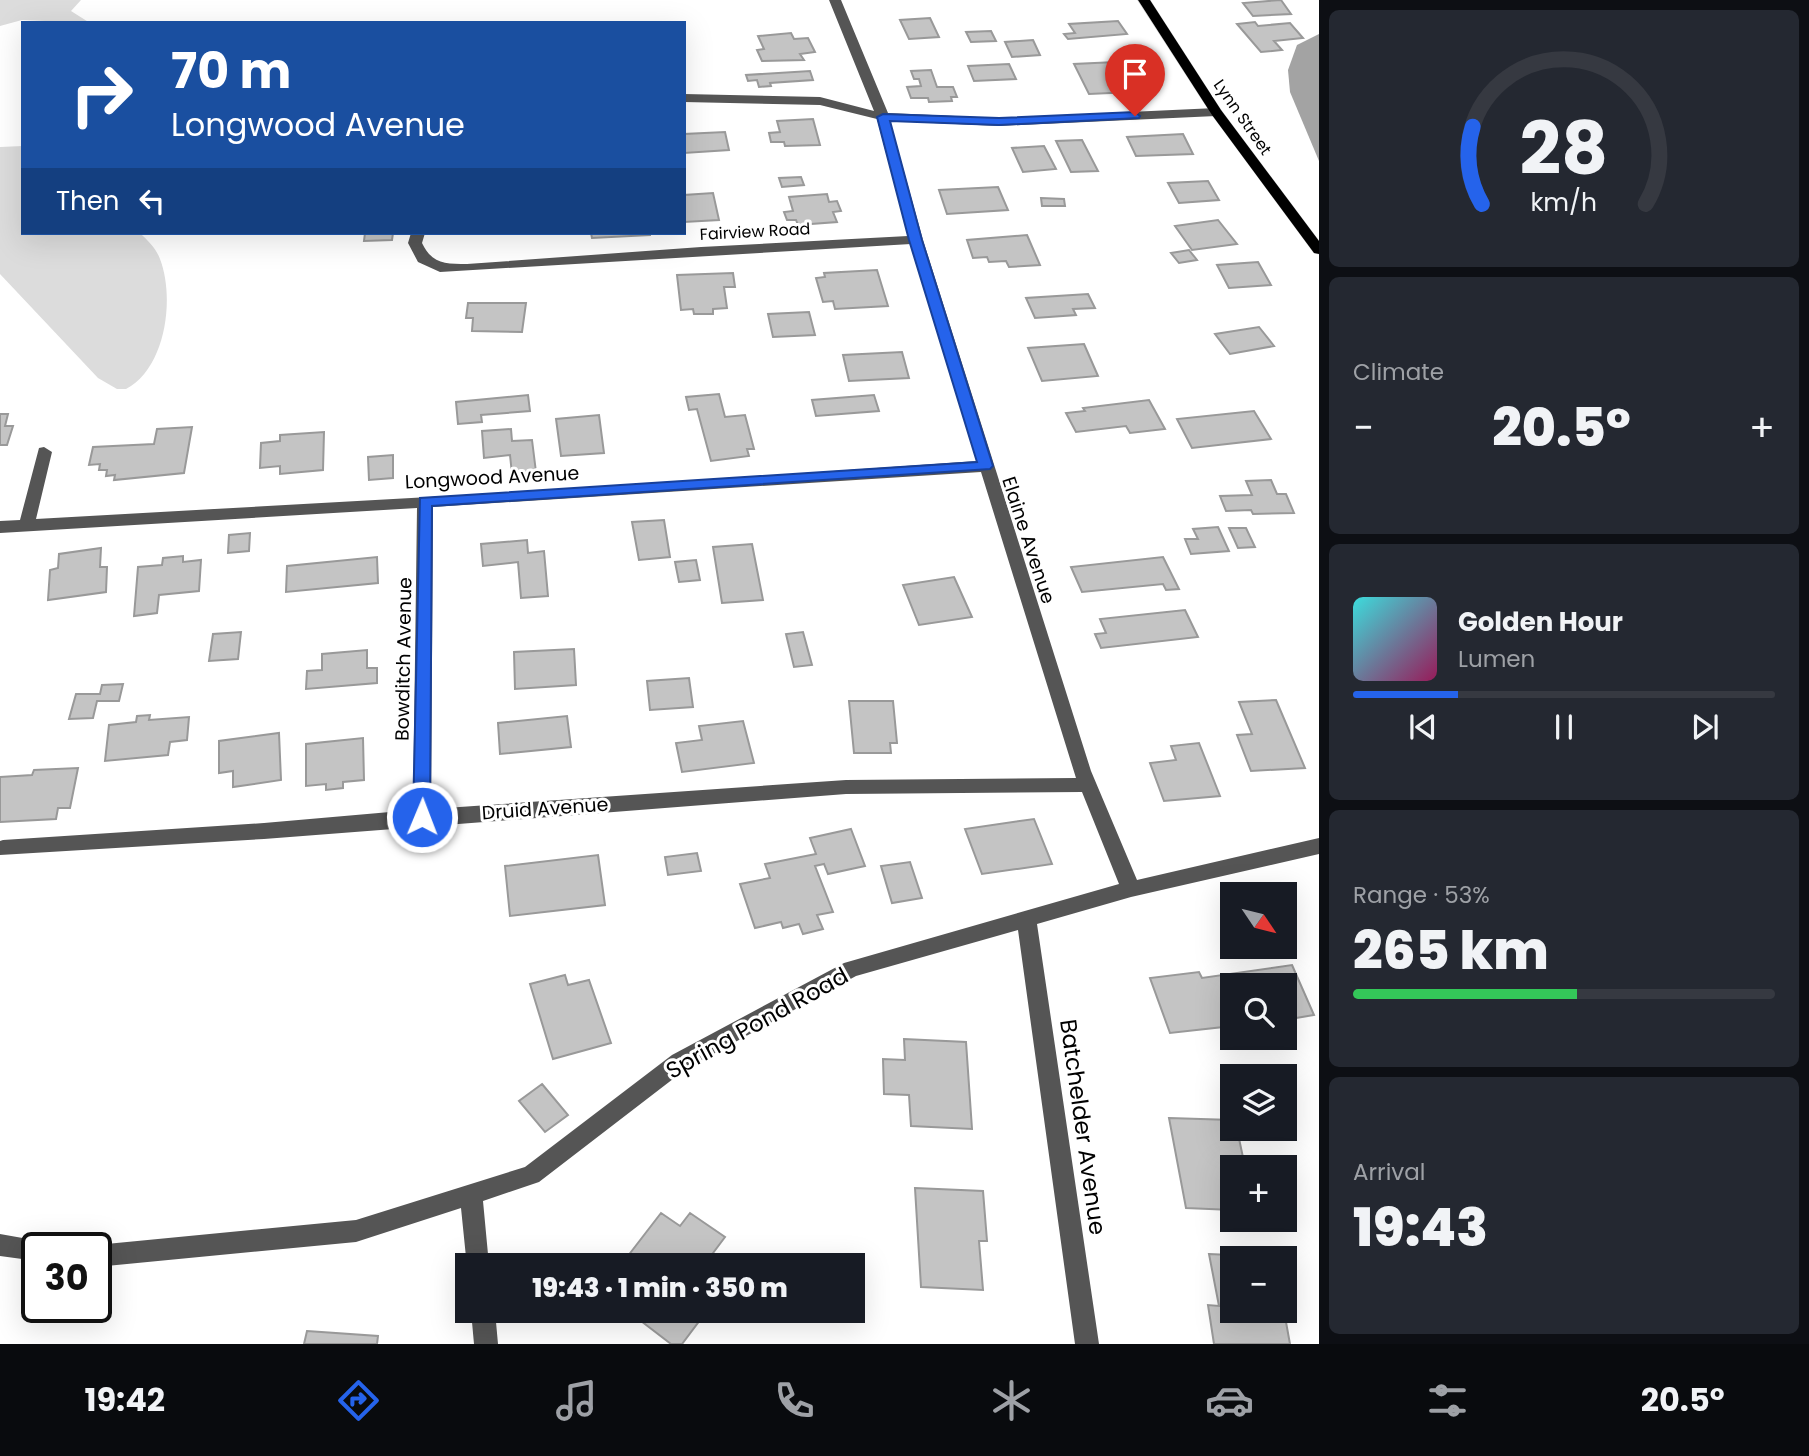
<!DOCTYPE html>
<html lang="en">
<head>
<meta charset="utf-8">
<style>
  :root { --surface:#171b24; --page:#242831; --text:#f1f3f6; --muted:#9ea1a6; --line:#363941; --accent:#2563eb }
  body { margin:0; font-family:Poppins,sans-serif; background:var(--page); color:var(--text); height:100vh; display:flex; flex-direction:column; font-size:26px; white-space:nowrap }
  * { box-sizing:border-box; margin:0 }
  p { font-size:23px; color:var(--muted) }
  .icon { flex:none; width:38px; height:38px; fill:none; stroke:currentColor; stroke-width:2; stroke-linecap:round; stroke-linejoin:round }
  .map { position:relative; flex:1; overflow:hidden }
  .side { display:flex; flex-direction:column; gap:10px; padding:10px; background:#0d0f14; width:490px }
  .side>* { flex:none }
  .hud { position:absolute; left:21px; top:21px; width:665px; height:214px; border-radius:0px; box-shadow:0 7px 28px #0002; background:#1a4fa0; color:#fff; overflow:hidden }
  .needle { width:46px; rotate:125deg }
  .tools { position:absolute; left:1220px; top:882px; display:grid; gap:14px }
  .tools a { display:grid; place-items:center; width:77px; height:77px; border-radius:0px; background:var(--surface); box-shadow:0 7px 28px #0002; font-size:35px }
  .speed { position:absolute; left:21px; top:1232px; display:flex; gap:14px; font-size:35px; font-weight:700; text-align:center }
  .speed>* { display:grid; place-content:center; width:91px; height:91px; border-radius:50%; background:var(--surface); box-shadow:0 7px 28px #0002; line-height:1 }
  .speed .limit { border:4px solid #111; border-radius:10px; background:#fff; color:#111 }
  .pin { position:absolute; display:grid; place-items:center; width:60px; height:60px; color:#fff; margin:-72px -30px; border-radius:50% 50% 50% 0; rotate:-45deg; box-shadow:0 0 7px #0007 }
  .pin .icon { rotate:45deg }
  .me { position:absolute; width:77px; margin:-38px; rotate:1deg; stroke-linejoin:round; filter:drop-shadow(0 0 5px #0008) }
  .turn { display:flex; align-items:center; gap:24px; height:147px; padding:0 35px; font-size:32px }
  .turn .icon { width:91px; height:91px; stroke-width:2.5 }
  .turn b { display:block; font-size:49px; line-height:60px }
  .then { display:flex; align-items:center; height:66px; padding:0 35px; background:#0003; gap:14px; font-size:26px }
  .big { font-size:52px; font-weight:800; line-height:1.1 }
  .side .card { flex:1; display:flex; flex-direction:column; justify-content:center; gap:10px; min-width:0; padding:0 24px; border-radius:10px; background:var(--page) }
  .side .dial { align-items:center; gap:0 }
  .dial svg { height:182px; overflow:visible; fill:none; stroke:var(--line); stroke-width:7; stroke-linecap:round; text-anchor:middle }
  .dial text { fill:var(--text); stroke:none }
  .song { display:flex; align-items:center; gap:21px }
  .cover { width:84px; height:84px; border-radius:10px; background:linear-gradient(135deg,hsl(180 70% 55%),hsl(330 70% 35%)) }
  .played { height:7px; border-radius:4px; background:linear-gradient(90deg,var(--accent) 25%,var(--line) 25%) }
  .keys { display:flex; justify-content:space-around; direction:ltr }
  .heat { display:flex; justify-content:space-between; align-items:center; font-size:38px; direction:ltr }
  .charge { height:10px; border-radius:5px; background:linear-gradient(90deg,#34c759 53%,var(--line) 0) }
  .trip { position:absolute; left:455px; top:1253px; width:410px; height:70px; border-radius:0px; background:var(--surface); box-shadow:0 7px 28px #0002; font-weight:800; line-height:70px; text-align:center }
  .tab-bar { display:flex; height:112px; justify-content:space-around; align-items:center; background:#090b0e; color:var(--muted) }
  .tab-bar .icon { width:49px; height:49px }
  .tab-bar .selected { color:var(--accent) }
  .tab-bar b { font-size:32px; color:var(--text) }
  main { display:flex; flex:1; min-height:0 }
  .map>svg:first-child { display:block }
  .green { fill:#dcdcdc }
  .water { fill:#a3a3a3 }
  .building { fill:#c4c4c4; stroke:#999; stroke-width:2 }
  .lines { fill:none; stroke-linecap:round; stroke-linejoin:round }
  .major-casing { stroke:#dbdbdb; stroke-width:1 }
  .minor { fill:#555; fill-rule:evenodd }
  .major { fill:#000; fill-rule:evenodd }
  .route { fill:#2563eb; stroke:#184099; stroke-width:2 }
  .labels { text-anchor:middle; stroke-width:6; stroke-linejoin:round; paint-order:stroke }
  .far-street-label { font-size:16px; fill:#000; stroke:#fff }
  .street-label { font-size:19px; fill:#000; stroke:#fff }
  .near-street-label { font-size:23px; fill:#000; stroke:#fff }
</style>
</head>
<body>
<main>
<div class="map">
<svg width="1319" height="1344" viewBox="0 0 1319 1344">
  <rect width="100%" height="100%" fill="#fff"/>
  <!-- green -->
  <path class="green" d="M0,0H81L71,11L90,23L22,20L0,26Z
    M23,146V233H140C148,241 156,248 160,259C175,298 166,368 126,389H117L98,378L0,274V147Z"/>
  <!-- water -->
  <path class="water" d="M1319,34V161L1290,92L1288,70L1297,45Z"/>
  <!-- building -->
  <path class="building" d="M1281,0L1291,14L1253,16L1243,3Z
    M930,18L939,37L909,39L900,20Z
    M1118,21L1127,34L1068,39L1064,34L1075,33L1069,24Z
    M1255,22L1258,26L1290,23L1303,38L1274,41L1282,50L1261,52L1237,24Z
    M991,31L996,41L971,42L966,32Z
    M791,33L794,39L808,38L815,52L800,54L804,60L762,61L757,50L764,49L758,36Z
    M1033,40L1040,55L1012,57L1005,42Z
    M1116,62L1132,92L1089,94L1074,64Z
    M1009,64L1016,79L974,81L968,66Z
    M931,70L937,87H953L957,97H951L952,101L929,102L928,98H911L907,87L921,86L919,79H914L911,71Z
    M810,71L813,80L770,83L771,86L759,87L757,80L748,81L746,75Z
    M813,119L820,145L785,146L784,142H771L769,133L780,132L777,121Z
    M725,132L729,150L684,153V134Z
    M1183,134L1193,154L1136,156L1127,137Z
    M1082,140L1098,171L1071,172L1056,141Z
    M1044,146L1056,169L1023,172L1012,148Z
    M801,177L804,185L782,187L779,178Z
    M1208,181L1219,200L1179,203L1168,183Z
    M998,187L1008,210L947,214L939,190Z
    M713,193L719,220L684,222V195Z
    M827,194L829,202L837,201L841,211L833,212L837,222L798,225L796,220H787L784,212L793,211L789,197Z
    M1041,198L1064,199L1065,206H1042Z
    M1218,220L1237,244L1192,250L1175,226Z
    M365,233H393L392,240L364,241Z
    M591,233H650V235L592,238Z
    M1027,235L1040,265L1009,267L1006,261L989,262L987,257L973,258L967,240Z
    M1189,250L1197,260L1179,263L1171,253Z
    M1258,262L1271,285L1229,288L1217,265Z
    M877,270L888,306L835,309L833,301L823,302L816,278L825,277L824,273Z
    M733,273L735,287H724L727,308L713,309V314H694L693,309L681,310L677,275Z
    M1088,294L1095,308L1073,309L1076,315L1035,318L1026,298Z
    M468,303H526L522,332L472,331L473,318H466Z
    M809,312L815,335L773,337L768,314Z
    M1259,327L1274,346L1230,354L1215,334Z
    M1084,344L1098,376L1042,381L1028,348Z
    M902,352L909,378L849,381L843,355Z
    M719,394L725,417L745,415L754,449H747L749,456L711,461L697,409L689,410L686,397Z
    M528,395L530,411L481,415L482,422L458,424L456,402Z
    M874,395L879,411L816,416L812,400Z
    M1149,400L1165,429L1130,433L1126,426L1076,432L1066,413L1085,411L1083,408Z
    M1254,411L1271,439L1192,448L1177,419Z
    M0,414H8L5,426H13L7,445H0Z
    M599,415L604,453L561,456L556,419Z
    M192,427L184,473L114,480L115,475L106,476L107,470H99L100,464L89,465L93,447L154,444L157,429Z
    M511,429L512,441L532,440L536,472L512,474L510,455L484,458L482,431Z
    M324,432L323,470L280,474V466L260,468L261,443L280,441V435Z
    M393,455V478L369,480L368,457Z
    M1271,480L1277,494H1286L1294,513L1253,514L1251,510L1226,511L1220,496L1252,495L1246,481Z
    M664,520L670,557L639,560L632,522Z
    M1218,527L1229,551L1191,554L1185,539H1198L1193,529Z
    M1229,528H1246L1255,547L1238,548Z
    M250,533L249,551L228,553L229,535Z
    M527,540L528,553L544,551L548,596L521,598L518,562L483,566L481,544Z
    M752,544L763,600L722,603L713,547Z
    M101,548L100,567H107L106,592L48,600L50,570L58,568L59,554Z
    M183,556V562L201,560L199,591L159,595L157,613L134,616L138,567L162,565L163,558Z
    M377,557L378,583L286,592L287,566Z
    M1163,557L1179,589L1166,590L1163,584L1082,592L1071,567Z
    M696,560L700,580L679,582L675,562Z
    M954,577L972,617L919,625L903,585Z
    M1185,610L1198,637L1101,648L1095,634L1106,633L1100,619Z
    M241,632L238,659L209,661L213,634Z
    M803,632L812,665L794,667L786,634Z
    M574,649L576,685L515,689L514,652Z
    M367,650V668H377V683L306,689L307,671L322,670V654Z
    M689,678L693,707L650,710L647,681Z
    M123,684L119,701H97L93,718L69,719L76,694H100L102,685Z
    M1276,700L1305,768L1251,771L1237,735L1252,734L1239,702Z
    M849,701H893L897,743H890L891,753H854Z
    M150,715L149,720L189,717L187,740L170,742L168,755L105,761L109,725L136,722L137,716Z
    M567,716L571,747L500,754L498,723Z
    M743,721L754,763L682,772L676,743L702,740L699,726Z
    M279,733L281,780L233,787V771L219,773V741Z
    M363,738L364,780L343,782V788L326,790V784L306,786V744Z
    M1199,743L1220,796L1164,801L1150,763L1176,760L1171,746Z
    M78,768L70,808H58L56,819L0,822V777L32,775L34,770Z
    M1034,819L1052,864L982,874L965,829Z
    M851,829L865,866L828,874L824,864L815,866L833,912L817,915L823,929L803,934L799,924L783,928L781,922L755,928L740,884L770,878L765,864L816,854L810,838Z
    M697,853L701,871L668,875L665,857Z
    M598,855L605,905L510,916L505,866Z
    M910,862L922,898L892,903L881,866Z
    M1292,965L1314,1015L1284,1020V985H1232V1026L1170,1033L1150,978L1199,972L1202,978Z
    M565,975L568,985L589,980L611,1043L553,1059L530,984Z
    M904,1039L966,1042L972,1129L911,1126L909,1095L884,1094L883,1059L905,1060Z
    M542,1084L568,1115L545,1132L519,1101Z
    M1169,1118L1232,1120V1129H1237L1245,1167H1232V1210L1186,1208Z
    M915,1188L983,1191L987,1241H979L983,1290L921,1287Z
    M661,1213L680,1226L690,1213L725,1237L704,1265H621Z
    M1209,1254L1274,1257L1232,1258V1311H1284L1290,1344H1214L1208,1305L1219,1306Z
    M628,1311H704L706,1312L682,1344H671Z
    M307,1331L378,1336L377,1344H304Z"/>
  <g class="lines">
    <!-- major casing -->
    <g class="major-casing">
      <path id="major" d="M1138,0H1150L1221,110L1319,241V254L1314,253L1212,115Z"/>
    </g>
    <!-- minor -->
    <path class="minor" d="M829,0H841L888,113L999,118L1216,108L1222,112L1216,116L999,126L890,121L923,240L1091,771L1137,880L1319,838V854L1131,897L1037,924L1099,1344H1075L1018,930L856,976L686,1069L539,1182L483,1201L489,1265L467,1267L461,1208L356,1242L96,1267V1248H89L96,1245L356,1220L525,1167L672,1055L844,963L1119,884L1082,792L846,794L264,839L0,855V841L3,840L264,823L413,810L417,508L0,533V521L20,520L39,448L44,447L52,452L36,519L588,488L977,461L911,244L440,272L418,262L408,243L411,233H425L422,243C432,264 445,264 467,264L701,247L908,236L877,119L820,105L684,102V94L820,97L874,111ZM981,472L1076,778L846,780L431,809L433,507Z
      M0,1234L45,1242L47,1248H37V1261L0,1256Z
      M471,1311H495L498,1344H474Z"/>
    <!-- major -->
    <use href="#major" class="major"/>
  </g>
  <!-- route -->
  <path class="route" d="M1135,112L1140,116L1139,118L999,125L890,121L922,240L993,466L990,469L432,506L430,817L428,821H416L413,817L420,498L977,462L909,240L877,117L883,114L999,118Z"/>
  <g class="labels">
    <!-- far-street labels -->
    <g class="far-street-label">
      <text transform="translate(1243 117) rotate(55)" y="6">Lynn Street</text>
      <text transform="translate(755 231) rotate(-3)" y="6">Fairview Road</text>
    </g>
    <!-- street labels -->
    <g class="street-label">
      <text transform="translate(492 477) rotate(-3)" y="7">Longwood Avenue</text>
      <text transform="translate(1029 540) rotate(72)" y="7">Elaine Avenue</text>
      <text transform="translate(403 659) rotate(-89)" y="7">Bowditch Avenue</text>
      <text transform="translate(545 808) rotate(-4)" y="7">Druid Avenue</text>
    </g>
    <!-- near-street labels -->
    <g class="near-street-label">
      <text transform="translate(757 1023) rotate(-29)" y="8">Spring Pond Road</text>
      <text transform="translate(1083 1127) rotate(82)" y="8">Batchelder Avenue</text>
    </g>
  </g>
</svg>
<div class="tools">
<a><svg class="needle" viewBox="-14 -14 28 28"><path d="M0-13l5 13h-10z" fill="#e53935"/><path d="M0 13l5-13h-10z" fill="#9ea1a6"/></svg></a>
<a><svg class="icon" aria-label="search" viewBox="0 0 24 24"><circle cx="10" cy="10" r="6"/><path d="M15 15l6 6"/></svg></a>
<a><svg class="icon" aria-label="layers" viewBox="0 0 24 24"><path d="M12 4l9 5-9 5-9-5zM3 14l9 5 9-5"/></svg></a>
<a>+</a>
<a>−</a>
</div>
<div class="speed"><div class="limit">30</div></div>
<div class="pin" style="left:1135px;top:116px;background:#d93025"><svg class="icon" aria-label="arrive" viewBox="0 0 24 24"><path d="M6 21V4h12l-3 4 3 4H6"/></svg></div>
<svg class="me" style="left:422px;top:817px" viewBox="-20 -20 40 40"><circle r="17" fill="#2563eb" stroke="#fff" stroke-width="3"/><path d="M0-11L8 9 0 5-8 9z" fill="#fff"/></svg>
<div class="trip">19:43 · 1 min · 350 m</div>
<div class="hud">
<div class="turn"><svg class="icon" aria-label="right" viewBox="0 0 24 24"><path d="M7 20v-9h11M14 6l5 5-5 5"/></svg><div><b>70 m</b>Longwood Avenue</div></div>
<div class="then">Then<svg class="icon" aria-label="left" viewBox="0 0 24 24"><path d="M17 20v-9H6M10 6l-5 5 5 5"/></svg></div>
</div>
</div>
<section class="side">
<div class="card dial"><svg viewBox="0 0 100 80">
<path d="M14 69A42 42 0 1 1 86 69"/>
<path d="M14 69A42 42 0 0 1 10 35" stroke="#2563eb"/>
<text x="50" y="56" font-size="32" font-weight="700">28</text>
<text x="50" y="72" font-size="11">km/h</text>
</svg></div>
<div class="card"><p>Climate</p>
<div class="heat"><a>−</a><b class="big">20.5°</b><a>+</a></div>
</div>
<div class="card">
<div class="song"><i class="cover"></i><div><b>Golden Hour</b><p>Lumen</p></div></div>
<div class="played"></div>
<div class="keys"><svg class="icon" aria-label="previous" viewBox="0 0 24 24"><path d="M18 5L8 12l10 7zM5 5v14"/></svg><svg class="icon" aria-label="pause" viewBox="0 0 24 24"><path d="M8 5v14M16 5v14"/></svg><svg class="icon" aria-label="next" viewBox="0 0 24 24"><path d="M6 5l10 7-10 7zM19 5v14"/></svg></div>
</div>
<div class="card"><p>Range · 53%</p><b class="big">265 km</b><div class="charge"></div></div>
<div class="card"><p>Arrival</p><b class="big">19:43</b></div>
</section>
</main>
<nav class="tab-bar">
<b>19:42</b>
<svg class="icon selected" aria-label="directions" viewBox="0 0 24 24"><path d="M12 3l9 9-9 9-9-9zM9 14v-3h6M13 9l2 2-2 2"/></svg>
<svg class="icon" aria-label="music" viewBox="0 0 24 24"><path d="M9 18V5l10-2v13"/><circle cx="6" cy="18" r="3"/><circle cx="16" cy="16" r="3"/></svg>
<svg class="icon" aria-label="phone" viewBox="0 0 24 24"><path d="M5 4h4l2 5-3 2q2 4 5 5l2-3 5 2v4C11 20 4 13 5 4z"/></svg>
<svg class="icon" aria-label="climate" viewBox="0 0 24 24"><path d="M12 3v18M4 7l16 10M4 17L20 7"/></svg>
<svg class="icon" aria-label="car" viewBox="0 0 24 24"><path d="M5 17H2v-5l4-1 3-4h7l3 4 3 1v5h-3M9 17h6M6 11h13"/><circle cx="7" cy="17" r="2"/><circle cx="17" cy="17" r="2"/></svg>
<svg class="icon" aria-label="filters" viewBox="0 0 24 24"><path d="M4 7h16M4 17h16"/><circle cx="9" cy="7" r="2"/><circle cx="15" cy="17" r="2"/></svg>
<b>20.5°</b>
</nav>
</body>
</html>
